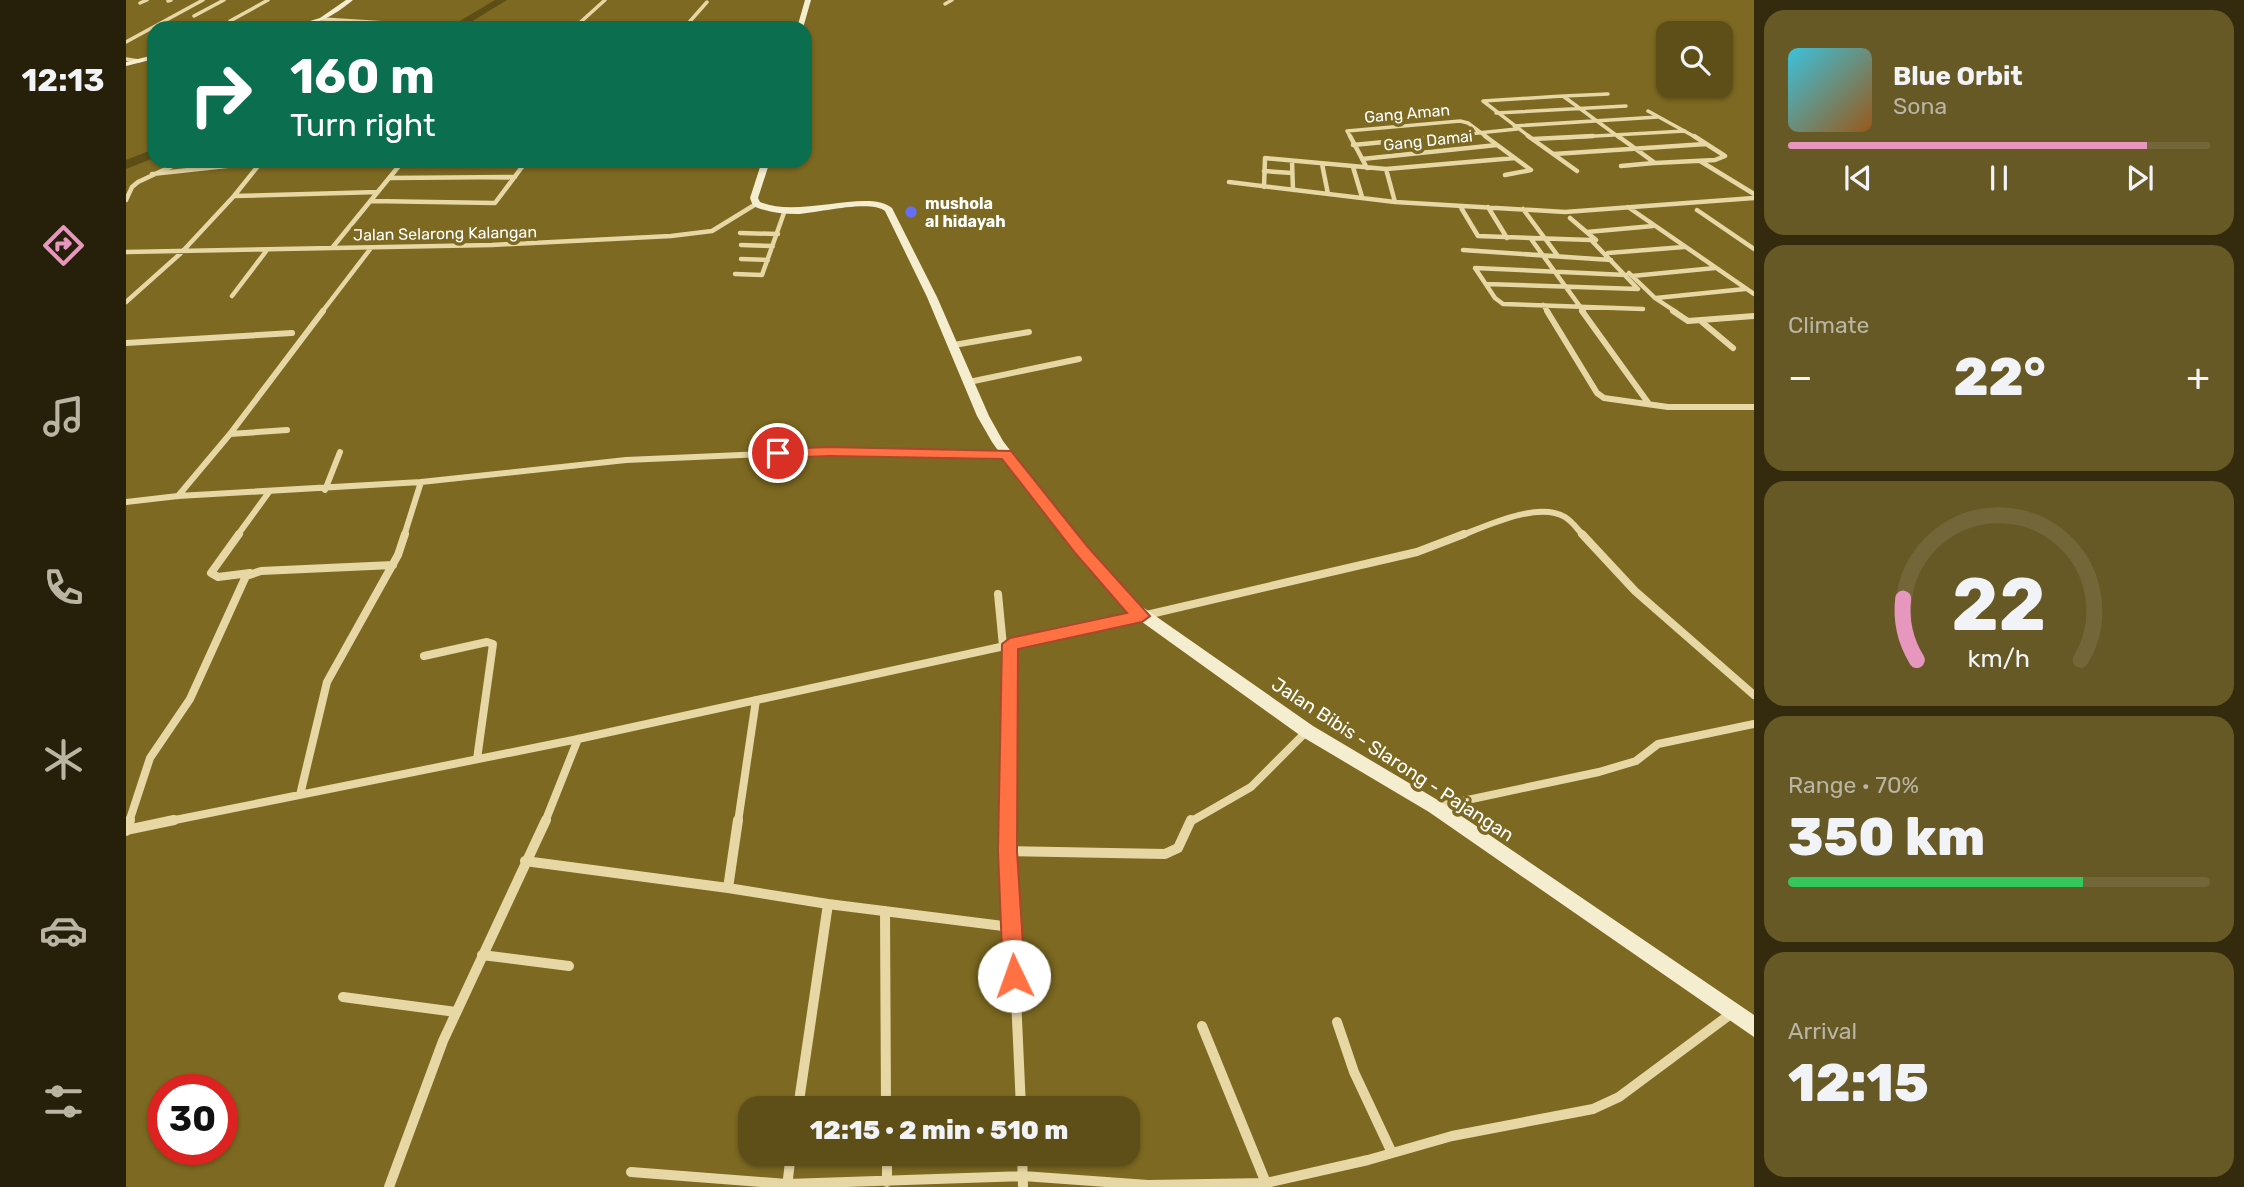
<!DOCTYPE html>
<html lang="en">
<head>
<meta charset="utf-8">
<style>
  :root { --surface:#5e4f19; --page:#675926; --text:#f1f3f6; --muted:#b9b5a2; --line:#736638; --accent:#e797bd }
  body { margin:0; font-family:Rubik,sans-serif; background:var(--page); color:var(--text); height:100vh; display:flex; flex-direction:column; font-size:26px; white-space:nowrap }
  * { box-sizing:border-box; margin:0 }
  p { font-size:23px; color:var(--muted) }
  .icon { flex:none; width:38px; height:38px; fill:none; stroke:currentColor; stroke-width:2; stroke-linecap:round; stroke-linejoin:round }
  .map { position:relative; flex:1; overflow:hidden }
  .sheet { display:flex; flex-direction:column; gap:10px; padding:10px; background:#342b0e; width:490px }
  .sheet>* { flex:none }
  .guide { position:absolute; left:21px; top:21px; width:665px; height:147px; border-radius:21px; box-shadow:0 2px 5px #0004; background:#0b6e4f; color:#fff; overflow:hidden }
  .controls { position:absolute; left:1530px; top:21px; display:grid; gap:14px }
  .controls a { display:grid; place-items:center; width:77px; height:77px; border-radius:14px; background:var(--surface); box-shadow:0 2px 5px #0004; font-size:35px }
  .speed { position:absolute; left:21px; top:1074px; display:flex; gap:14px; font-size:35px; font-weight:700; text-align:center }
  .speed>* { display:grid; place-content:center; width:91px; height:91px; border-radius:50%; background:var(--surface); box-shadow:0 2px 5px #0004; line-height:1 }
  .speed .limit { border:10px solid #d22; background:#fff; color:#111 }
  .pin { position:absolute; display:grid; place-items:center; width:60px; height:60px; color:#fff; margin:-30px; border:4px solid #fff; border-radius:50%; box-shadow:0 2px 7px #0007 }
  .me { position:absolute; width:77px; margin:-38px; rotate:357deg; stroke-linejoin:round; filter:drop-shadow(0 0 5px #0008) }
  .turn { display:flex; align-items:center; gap:24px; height:147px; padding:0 28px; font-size:32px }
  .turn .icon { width:91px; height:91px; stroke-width:2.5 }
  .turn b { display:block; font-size:49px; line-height:60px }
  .big { font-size:52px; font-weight:800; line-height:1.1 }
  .sheet .tile { flex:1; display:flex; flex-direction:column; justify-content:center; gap:10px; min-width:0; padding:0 24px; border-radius:21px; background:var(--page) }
  .sheet .dial { align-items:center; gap:0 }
  .dial svg { height:182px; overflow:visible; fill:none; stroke:var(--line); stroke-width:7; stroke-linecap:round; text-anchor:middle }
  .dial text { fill:var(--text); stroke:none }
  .song { display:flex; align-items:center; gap:21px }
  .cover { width:84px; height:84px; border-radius:10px; background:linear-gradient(135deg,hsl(190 70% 55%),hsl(30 70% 35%)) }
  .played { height:7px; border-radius:4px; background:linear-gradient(90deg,var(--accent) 85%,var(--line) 85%) }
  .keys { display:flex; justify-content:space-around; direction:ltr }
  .heat { display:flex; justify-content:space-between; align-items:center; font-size:38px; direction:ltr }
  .charge { height:10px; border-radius:5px; background:linear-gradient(90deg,#34c759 70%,var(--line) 0) }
  .trip { position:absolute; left:612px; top:1096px; width:402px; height:70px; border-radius:21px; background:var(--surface); box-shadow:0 2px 5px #0004; font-weight:800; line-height:70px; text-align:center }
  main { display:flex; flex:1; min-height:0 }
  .menu { display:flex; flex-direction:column; width:126px; justify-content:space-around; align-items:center; background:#26200a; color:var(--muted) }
  .menu .icon { width:49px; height:49px }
  .menu .current { color:var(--accent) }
  .menu b { font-size:32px; color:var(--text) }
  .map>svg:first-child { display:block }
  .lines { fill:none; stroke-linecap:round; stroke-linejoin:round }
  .river { fill:#5d4e16; fill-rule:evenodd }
  .street-far4 { stroke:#e6d7a5; stroke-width:3.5 }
  .street-far3 { stroke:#e6d7a5; stroke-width:4.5 }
  .street-far2 { stroke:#e6d7a5; stroke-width:6 }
  .street-far1 { stroke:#e6d7a5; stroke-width:8 }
  .street { stroke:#e6d7a5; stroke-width:10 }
  .secondary { fill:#f5edcf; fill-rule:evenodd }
  .route { fill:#ff7043; stroke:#a6492c; stroke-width:2 }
  .poi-dot { fill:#666ff3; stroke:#7d6921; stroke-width:2.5 }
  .labels { text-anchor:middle; stroke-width:7; stroke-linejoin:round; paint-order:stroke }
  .far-street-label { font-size:16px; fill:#fff; stroke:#7d6921 }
  .far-poi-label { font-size:16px; font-weight:bold; fill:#fff; stroke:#7d6921; text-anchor:start }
  .street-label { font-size:19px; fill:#fff; stroke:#7d6921 }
</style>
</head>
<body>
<main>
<nav class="menu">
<b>12:13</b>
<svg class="icon current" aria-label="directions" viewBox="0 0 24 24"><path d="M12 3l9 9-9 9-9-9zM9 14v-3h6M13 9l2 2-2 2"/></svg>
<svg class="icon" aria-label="music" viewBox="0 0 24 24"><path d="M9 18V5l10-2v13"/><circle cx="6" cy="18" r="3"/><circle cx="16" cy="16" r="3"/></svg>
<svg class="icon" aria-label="phone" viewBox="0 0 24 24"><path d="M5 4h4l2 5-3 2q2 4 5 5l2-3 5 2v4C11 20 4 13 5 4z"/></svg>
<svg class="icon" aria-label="climate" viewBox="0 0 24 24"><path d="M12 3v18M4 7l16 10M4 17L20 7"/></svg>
<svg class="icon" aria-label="car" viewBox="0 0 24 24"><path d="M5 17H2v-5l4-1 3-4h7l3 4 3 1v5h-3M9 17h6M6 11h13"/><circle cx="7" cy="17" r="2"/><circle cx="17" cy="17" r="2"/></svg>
<svg class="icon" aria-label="filters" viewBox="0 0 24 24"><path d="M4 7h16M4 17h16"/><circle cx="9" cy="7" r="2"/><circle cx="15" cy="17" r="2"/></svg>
</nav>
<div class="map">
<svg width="1628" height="1187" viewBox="0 0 1628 1187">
  <rect width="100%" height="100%" fill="#7d6921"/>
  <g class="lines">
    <!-- river -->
    <path class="river" d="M369,0H381L335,28H322Z
      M28,149V158L0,169V160Z"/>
    <!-- street-far4 -->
    <path class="street-far4" d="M42,1L45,0
      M14,3L21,0
      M819,4L826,0
      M68,16L98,0
      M196,19L260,23L256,28
      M104,21L142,0
      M448,28L479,0
      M558,28L581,2
      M0,42L77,0
      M0,59L13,61
      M1438,96L1482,94
      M1522,111L1571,138
      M1370,113L1500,106
      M1388,126L1532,117
      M1225,138L1221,131L1334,121L1342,123L1362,138
      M1303,138L1391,129
      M1405,138L1357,101L1437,96L1494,138
      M1434,138L1559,131"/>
    <!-- street-far3 -->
    <path class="street-far3" d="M1224,136L1241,168
      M1359,136L1405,170L1379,175
      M1402,136L1451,171
      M1492,136L1529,163L1589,160L1599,156L1568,136
      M1407,139L1467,136
      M1227,145L1321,136
      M1428,154L1580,144
      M1236,159L1371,145
      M1166,161L1167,190
      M1574,161L1628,194
      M1196,164L1202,194
      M1495,166L1528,163
      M1227,167L1236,197
      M1260,169L1269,202
      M1138,171L1166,173
      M26,174L128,163L132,166L108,196
      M264,178L389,177
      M1103,182L1269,202L1439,212L1628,198
      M1138,187L1139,158L1260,169L1389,158
      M0,200L6,187L12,182L57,161
      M245,201L369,203L399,163
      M1334,206L1352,236L1465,240L1512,289L1360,284
      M1362,207L1381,238
      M1502,207L1628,294
      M1397,209L1432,256
      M1571,210L1628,249
      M1444,218L1470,240
      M1461,232L1527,226
      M614,233L652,234
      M1405,239L1458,312
      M615,245L647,246
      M206,248L277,161
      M1337,250L1485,260
      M0,252L366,245L545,236L586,231L630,204
      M1482,253L1558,247
      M615,259L642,260
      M1503,273L1529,298L1550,312
      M609,274L636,275L659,210
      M1500,275L1349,268L1369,298L1377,304L1517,309
      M1506,276L1589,268
      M106,296L141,250
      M1530,298L1619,289
      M0,302L55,253L108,196L252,192
      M1417,305L1422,312
      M196,312L245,248"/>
    <!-- street-far2 -->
    <path class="street-far2" d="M1421,311L1471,393L1478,398L1542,407H1628
      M1456,311L1523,404
      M1547,311L1562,321L1628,316
      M1576,322L1607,348
      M0,343L166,333
      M828,345L903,332
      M843,382L953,359
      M104,434L161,430
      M199,490L214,452
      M52,496L104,434L197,311
      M0,502L52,496L295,482L500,460L703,451L880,454
      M111,536L143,492
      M278,536L295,482
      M1334,536C1360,526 1412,501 1439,517C1446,521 1452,530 1458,536"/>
    <!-- street-far1 -->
    <path class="street-far1" d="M113,534L85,573L92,577L124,573
      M1456,534L1509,591L1628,695
      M872,594L877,646
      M298,656L361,642L367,644L351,759
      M174,795L201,682L272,555L279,534
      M1313,806L1473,772L1510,761L1532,744L1628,724
      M3,822L24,758L64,699L120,576L135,571L267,565
      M39,822L452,739L1016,616L1291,552L1338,534
      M419,822L452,739
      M612,822L630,700
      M882,822L884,644
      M1064,822L1125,787L1181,731"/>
    <!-- street -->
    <path class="street" d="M882,820L895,1108
      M0,830L48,820
      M0,831L4,820
      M882,851L1039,854L1052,848L1065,820
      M399,861L602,888L612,820
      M602,888L702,904L672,1108
      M702,904L885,927
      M759,911L760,1108
      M356,955L443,966
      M217,997L330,1012
      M1211,1022L1228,1072L1266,1153
      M1076,1026L1140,1183
      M761,1153V1182
      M896,1153L897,1187
      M505,1172L661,1184L897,1176L1022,1185L1140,1183L1242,1160L1326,1136L1467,1109L1493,1097L1606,1013
      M263,1187L317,1041L420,820
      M661,1187L665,1153"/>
    <!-- secondary -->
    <path class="secondary" d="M220,0H227C208,16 186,28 161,28L194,18Z
      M679,0H685L677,28H671Z
      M28,55V59L0,66V62Z
      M636,161H644L632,198L634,202C672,219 742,188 766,208L811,297L863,416L877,441L919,496L1008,601L1187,726L1315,802L1628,1015V1037L1303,812L1175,736L998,609L909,502L866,442L851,416L801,297L759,211C744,199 692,213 671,214C655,214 641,212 627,206L624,198Z"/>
  </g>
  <!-- route -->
  <path class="route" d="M703,447L885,451L961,546L1024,616L1016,622L892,649L891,851L899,976L896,984L888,987L881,984L877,976L872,851L876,644L884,638L1001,613L950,554L876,459L703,456L652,458L645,453L652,449Z"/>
  <!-- markers -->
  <circle class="poi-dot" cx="785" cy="212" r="7"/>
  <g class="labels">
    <!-- far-street labels -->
    <g class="far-street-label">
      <text transform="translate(1281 113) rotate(-5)" y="6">Gang Aman</text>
      <text transform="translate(1302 140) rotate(-6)" y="6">Gang Damai</text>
      <text transform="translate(319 233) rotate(-1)" y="6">Jalan Selarong Kalangan</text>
    </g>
    <!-- far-poi labels -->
    <g class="far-poi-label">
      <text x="799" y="209">mushola<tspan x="799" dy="18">al hidayah</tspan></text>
    </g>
    <!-- street labels -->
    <g class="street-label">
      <text transform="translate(1267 759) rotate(33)" y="7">Jalan Bibis - Slarong - Pajangan</text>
    </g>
  </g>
</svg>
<div class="controls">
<a><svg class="icon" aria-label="search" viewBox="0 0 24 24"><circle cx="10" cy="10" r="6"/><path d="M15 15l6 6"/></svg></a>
</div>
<div class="speed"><div class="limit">30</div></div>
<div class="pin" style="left:652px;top:453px;background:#d93025"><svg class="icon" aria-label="arrive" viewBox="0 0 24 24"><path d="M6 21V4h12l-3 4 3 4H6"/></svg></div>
<svg class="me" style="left:888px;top:976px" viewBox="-20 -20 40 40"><circle r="19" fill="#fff"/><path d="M0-13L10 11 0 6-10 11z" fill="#ff7043"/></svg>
<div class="trip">12:15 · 2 min · 510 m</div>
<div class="guide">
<div class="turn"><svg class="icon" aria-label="right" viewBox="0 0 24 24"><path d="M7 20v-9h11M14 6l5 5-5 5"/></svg><div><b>160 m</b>Turn right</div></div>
</div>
</div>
<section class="sheet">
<div class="tile">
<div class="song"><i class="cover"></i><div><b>Blue Orbit</b><p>Sona</p></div></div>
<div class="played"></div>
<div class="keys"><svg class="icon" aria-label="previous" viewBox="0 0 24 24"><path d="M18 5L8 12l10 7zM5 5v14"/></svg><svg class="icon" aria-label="pause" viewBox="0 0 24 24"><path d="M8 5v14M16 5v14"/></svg><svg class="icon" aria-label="next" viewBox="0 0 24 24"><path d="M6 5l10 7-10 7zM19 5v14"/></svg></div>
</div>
<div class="tile"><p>Climate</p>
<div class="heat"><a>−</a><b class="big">22°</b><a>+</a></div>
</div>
<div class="tile dial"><svg viewBox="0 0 100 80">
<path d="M14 69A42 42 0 1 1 86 69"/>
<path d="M14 69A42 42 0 0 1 8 42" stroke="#e797bd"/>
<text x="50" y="56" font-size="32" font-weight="700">22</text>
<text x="50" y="72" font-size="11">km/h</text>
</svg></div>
<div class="tile"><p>Range · 70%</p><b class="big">350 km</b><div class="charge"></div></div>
<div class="tile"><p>Arrival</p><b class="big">12:15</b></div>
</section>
</main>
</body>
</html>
